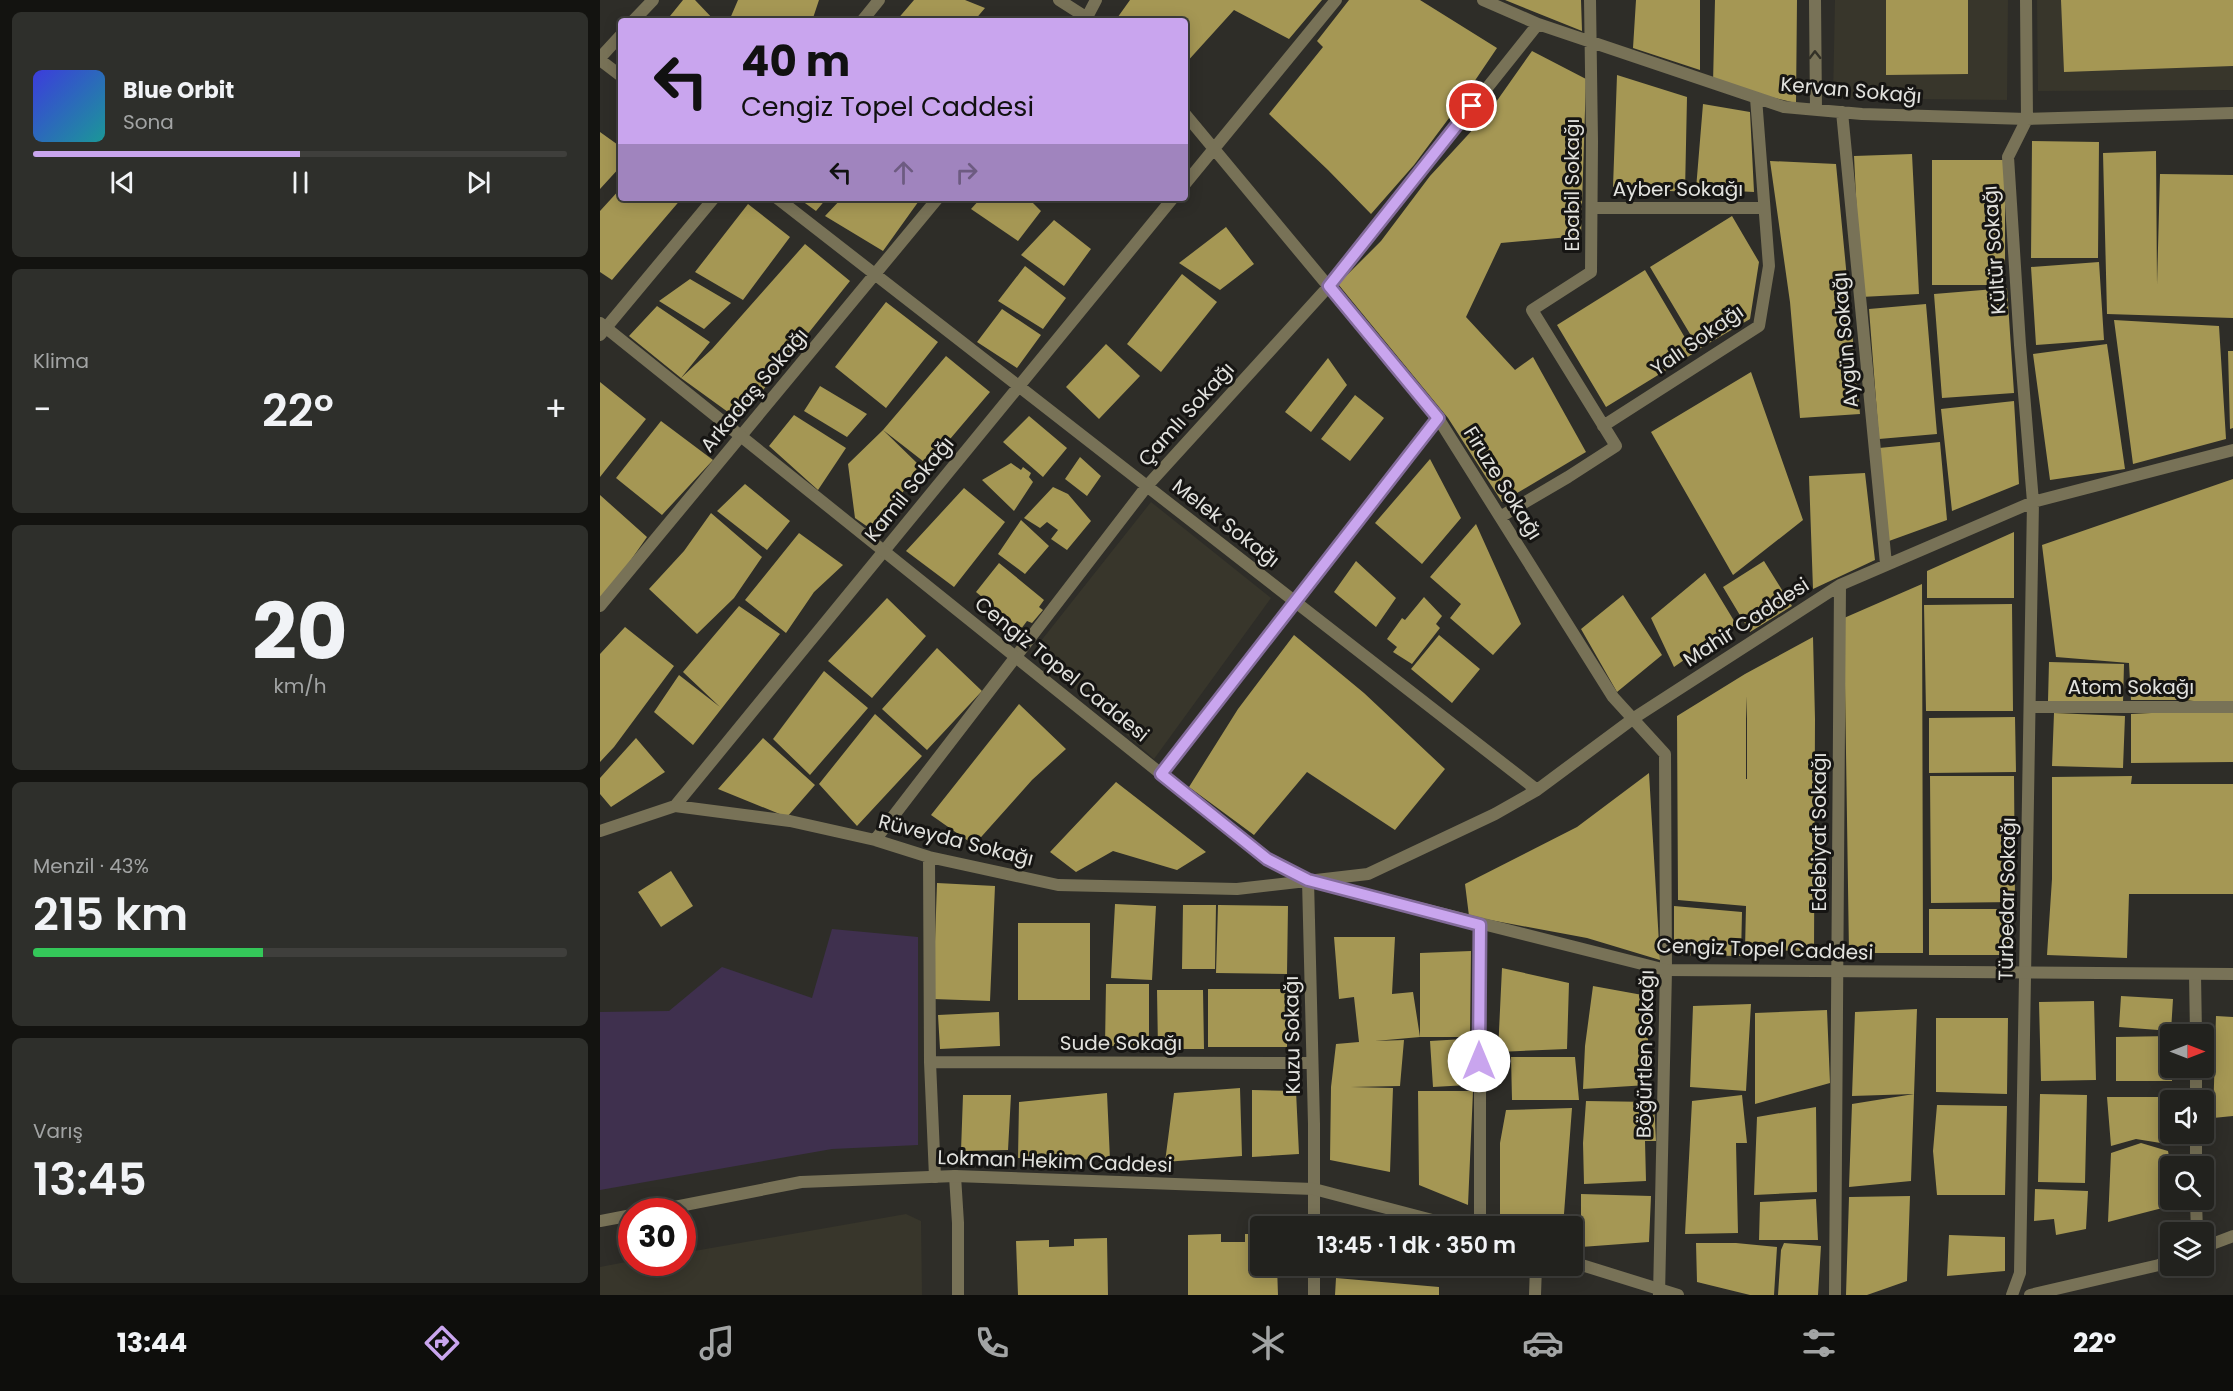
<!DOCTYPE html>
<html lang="tr">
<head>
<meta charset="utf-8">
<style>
  :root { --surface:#22221e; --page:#2e2f2b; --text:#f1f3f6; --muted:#a2a4a4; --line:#3f3f3c; --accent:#c9a5ee }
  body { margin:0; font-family:Poppins,sans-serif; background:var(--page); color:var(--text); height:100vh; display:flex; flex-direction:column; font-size:22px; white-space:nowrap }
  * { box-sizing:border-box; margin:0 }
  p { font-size:20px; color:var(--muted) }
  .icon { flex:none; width:33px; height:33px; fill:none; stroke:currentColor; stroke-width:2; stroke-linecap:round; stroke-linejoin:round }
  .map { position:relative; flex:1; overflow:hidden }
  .sheet { display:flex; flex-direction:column; gap:12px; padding:12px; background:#131310; width:600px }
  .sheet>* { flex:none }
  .top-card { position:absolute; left:18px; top:18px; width:570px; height:183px; border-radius:6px; box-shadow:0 3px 15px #0003,0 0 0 2px var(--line); background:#c9a5ee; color:#111; overflow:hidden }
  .needle { width:39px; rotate:90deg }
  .buttons { position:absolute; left:1560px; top:1024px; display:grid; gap:12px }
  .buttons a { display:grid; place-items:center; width:54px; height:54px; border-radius:6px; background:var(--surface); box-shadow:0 3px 15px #0003,0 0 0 2px var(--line); font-size:30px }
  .speed { position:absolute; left:18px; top:1198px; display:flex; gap:12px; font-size:30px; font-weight:700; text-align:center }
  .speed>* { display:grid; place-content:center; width:78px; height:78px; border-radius:50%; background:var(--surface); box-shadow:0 3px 15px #0003,0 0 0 2px var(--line); line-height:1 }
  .speed .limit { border:9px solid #d22; background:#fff; color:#111 }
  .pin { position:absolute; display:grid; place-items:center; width:51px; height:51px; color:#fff; margin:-26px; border:3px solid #fff; border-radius:50%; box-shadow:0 2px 6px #0007 }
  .me { position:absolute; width:66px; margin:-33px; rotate:0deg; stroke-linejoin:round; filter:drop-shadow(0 0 4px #0008) }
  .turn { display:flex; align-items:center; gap:21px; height:126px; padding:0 24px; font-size:27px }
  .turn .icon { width:78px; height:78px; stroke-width:2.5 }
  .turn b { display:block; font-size:42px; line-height:51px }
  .lanes { display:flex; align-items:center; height:57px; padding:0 24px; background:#0003; justify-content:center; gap:30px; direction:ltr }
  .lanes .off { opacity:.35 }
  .big { font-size:45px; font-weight:600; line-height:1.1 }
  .sheet .tile { flex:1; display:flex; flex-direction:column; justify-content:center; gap:9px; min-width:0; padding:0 21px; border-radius:9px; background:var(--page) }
  .sheet .dial { align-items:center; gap:0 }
  .dial b { font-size:78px; line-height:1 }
  .song { display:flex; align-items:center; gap:18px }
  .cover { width:72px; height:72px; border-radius:9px; background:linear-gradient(135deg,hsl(240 70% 55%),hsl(180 70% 35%)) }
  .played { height:6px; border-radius:3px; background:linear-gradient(90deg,var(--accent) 50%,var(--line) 50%) }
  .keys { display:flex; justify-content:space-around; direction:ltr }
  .heat { display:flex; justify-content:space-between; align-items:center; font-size:33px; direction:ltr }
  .charge { height:9px; border-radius:4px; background:linear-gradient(90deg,#34c759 43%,var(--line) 0) }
  .trip { position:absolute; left:650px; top:1216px; width:333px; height:60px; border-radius:6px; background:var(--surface); box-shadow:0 3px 15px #0003,0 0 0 2px var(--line); font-weight:600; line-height:60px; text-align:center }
  .dock { display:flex; height:96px; justify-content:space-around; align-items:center; background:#0e0e0c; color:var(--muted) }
  .dock .icon { width:42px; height:42px }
  .dock .selected { color:var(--accent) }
  .dock b { font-size:27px; color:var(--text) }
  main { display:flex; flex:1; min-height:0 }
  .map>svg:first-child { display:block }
  .built { fill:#38362b }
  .green { fill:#3f304e }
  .building { fill:#a59754; fill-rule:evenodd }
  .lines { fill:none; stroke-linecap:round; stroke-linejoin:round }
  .minor { stroke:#787257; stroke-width:12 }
  .tertiary { stroke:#787257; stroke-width:12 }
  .oneway { stroke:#333127 }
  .route-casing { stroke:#836b9b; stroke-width:15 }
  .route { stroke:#c9a5ee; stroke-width:10 }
  .labels { text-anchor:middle; stroke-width:6; stroke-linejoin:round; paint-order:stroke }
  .street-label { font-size:20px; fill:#e2e2de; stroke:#161513 }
</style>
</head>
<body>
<main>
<section class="sheet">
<div class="tile">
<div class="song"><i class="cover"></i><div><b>Blue Orbit</b><p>Sona</p></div></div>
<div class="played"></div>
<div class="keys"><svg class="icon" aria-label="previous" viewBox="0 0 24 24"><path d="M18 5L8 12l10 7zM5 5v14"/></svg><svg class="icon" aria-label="pause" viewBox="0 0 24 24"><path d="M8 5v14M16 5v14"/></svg><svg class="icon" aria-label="next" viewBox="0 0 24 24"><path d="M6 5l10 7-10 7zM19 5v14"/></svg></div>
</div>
<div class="tile"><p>Klima</p>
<div class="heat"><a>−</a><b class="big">22°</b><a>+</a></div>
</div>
<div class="tile dial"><b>20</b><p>km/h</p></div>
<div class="tile"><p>Menzil · 43%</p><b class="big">215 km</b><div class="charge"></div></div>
<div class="tile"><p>Varış</p><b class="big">13:45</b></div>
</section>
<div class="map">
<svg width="1633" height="1295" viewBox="0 0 1633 1295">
  <rect width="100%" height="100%" fill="#2e2d28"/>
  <!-- built -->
  <path class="built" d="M1235,0H1408L1407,100L1233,98Z
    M1437,0H1633V90L1438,91Z
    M551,502L671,598L554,759L433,651Z
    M306,1214L321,1221L322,1295H0V1267L31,1261L32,1263H82L83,1253Z"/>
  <!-- green -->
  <path class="green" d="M232,929L318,937V1145L232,1149L0,1190V1012L69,1011L122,967L212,998Z"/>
  <!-- building -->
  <path class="building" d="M83,0H95L115,21H66Z
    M138,0H219L212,21H129Z
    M314,0H365L385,8L374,21H296Z
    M530,0H722L689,39L634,10L585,64V21H515Z
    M749,0H820L897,48L855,110L814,165L771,214L728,170L669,114L723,47L717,41Z
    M905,0H981L982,31Z
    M1036,0H1100V70L1033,48Z
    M1115,0H1197L1196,103L1113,83Z
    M1286,0H1368V74L1286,75Z
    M1461,0H1633V66L1464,72Z
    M932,51L986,79L981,236L901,243L866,317L915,370L933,357L986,452L902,502L848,418L738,284L781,241L830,176L889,112Z
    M1017,75L1087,97L1085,192L1013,187Z
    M1103,104L1150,112L1154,192L1096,189Z
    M0,132L21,147V166L0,189Z
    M1432,141L1499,142L1498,258H1431Z
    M1556,151L1557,285L1560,174L1633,175V318L1507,314L1503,153Z
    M1312,154L1319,294L1261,297L1254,156Z
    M1332,160H1405V285H1332Z
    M1170,161L1236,164L1260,414L1200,418L1190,302Z
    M21,188V198H82L12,280L0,272V211Z
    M198,198H227L216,211Z
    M242,198H321L283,251L225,216Z
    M381,198H428L441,211L418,241L371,209Z
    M148,204L190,237L143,300L95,272Z
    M1132,216L1159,262L1150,319L1099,349L1050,267Z
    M454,220L491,249L464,286L421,255Z
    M626,227L654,264L620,290L579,263Z
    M205,244L250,281L139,420L81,378L112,349Z
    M1499,262L1504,340L1436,345L1431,267Z
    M425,266L466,298L443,329L398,301Z
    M1045,270L1094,353L1006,407L957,325Z
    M582,274L617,302L561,372L527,344Z
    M90,279L131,303L104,329L59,301Z
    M1407,288L1414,393L1342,398L1334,294Z
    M286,302L338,342L286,408L235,367Z
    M1326,304L1337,434L1279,439L1269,309Z
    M57,306L110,342L81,378L29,336Z
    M402,309L441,335L417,368L377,342Z
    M1514,320L1619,326L1626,439L1533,464Z
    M506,344L540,376L499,419L466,387Z
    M1507,344L1525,469L1450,480L1433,354Z
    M1628,351H1633V428L1630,429Z
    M346,356L390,392L328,465L283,430Z
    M728,358L747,385L711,432L685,412Z
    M1151,372L1203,520L1133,575L1051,432Z
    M0,382L46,419L0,477Z
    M220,386L267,414L247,437L204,411Z
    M755,395L784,418L750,461L721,439Z
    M1414,401L1419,484L1352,511L1341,409Z
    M194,415L246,448L218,490L169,446Z
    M429,416L467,448L443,477L403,442Z
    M61,421L113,460L62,515L16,478Z
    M283,430L319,465L278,534L255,518L248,464Z
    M1340,442L1347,520L1289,541L1279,448Z
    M480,457L501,476L487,496L465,479Z
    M830,459L861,518L822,564L775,523Z
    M411,463L421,470L423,467L431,473L429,477L433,482L414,511L382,480Z
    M1265,473L1275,560L1213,589L1209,476Z
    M1633,479V705L1584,700H1531L1529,663L1456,657L1442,545Z
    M145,484L190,521L167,550L117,511Z
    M453,487L468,494L491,521L467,550L451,539L458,530L447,522L440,528L424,518Z
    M364,488L405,522L354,587L306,551Z
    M0,495L47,537L0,604Z
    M111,513L162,557L134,598L97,634L49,589L84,551Z
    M421,520L449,546L425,574L398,554Z
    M876,524L921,624L893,655L850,618L861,604L830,577Z
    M1414,532V598H1327V571Z
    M199,533L243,565L214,592L186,633L145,600Z
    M756,561L796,598L776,627L734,592Z
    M1164,561L1192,606L1150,632L1123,587Z
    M399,563L444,600L439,607L443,610L432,623L427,621L421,629L376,592Z
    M1105,573L1136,624L1074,667L1051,618Z
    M1322,584L1323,953H1249L1244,618Z
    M1023,595L1062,655L1017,692L981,629Z
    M824,597L842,616L836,624L840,628L812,664L793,652L797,647L787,639L802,618L805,620Z
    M287,598L326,636L272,698L228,661Z
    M1412,604L1413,711H1326L1324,605Z
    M139,606L180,634L93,745L54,712L79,675L120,707L83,672Z
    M25,627L74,666L14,747L0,762V654Z
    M694,635L764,693L845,769L795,830L707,772L654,835L589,787L638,709Z
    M839,635L880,669L852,703L811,669Z
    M1213,637L1215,719L1214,951L1145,950L1146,906L1078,900L1077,716L1145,674ZM1146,696L1147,719V779H1146Z
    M337,648L382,691L327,750L282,709Z
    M1449,662L1524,664L1523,703L1448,701Z
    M224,671L268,708L210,775L173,739Z
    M419,704L466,749L432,780L374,845L331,815Z
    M1633,709V762L1531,763V714Z
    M1454,713L1525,716L1523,768L1452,766Z
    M275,714L322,756L257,826L219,784Z
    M1415,717L1416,772L1329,773V718Z
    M36,738L65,772L11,807L0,794V778Z
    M163,738L215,785L187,817L118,789Z
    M1049,773L1060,960L987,938L869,916L865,884L977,827Z
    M1330,776H1414L1415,902L1331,903Z
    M1532,776L1531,784H1633V894H1529L1527,958L1447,955L1452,879V777Z
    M516,782L606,852L577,870L513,851L476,872L450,852Z
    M71,871L93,906L61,927L38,892Z
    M337,883L395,886L390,1001L333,999Z
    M515,904L556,906L552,980L511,978Z
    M583,905H616L615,969H582Z
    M618,905L688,906L687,974L616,973Z
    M1074,906L1142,912L1141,956L1074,955Z
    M1329,909H1413V955H1329Z
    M418,923H490V1000H418Z
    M734,937H795L792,994L813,992L820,1037L775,1041L804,1040L800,1086L751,1087L793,1088L790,1172L730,1160L731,1087L736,1044L759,1042L754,997L739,999Z
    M871,951L870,1037H820V953Z
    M902,968L969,983L967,1049L898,1052Z
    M506,984H549V1046H505Z
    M993,986L1048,996V1085L983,1089L985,1046Z
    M608,989H687V1047H608Z
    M557,990H603L604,1049H558Z
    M1521,996L1573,999L1571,1031L1519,1027Z
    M1494,1001L1496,1080L1441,1081L1439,1002Z
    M1151,1004L1146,1091L1090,1087L1093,1006Z
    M1317,1009L1311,1181L1249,1187L1252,1104L1314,1094L1252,1096L1255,1012Z
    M1227,1010L1230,1083L1155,1104V1013Z
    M399,1012L400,1046L340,1049L338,1015Z
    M1616,1016L1633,1017V1116L1613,1118Z
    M1336,1018H1408L1407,1094L1336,1092Z
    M1570,1036L1572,1081H1516V1037Z
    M864,1039L868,1085L833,1087L830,1041Z
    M911,1057H975L979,1100H912Z
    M640,1088L642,1156L565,1162L574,1093Z
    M652,1090L696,1091L699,1154L652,1157Z
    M818,1091H873L868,1205L819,1185Z
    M507,1093L510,1160L418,1158L419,1102Z
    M1440,1094L1487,1095L1485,1183L1438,1182Z
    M363,1095H411L408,1150L361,1151Z
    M1142,1095L1147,1143H1136L1138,1233L1085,1234L1092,1101Z
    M1507,1097H1575L1574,1101H1570V1134H1573V1145L1536,1139L1511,1146Z
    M986,1101L1054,1102L1056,1141H1045L1046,1181L984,1184L983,1143Z
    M1337,1105L1407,1106L1405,1195H1337L1333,1151Z
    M1216,1107L1217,1192L1154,1195L1157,1117Z
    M972,1108L963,1227H928L900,1221V1143L906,1110Z
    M1541,1143L1568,1151L1571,1167L1570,1200H1577L1578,1204L1508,1222L1511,1153Z
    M1435,1189L1488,1191L1486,1229L1456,1235L1454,1219L1434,1221Z
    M981,1194L1051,1196L1049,1242L981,1247Z
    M1310,1196L1307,1281L1267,1295H1246L1249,1197Z
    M1216,1199L1218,1240H1159L1160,1202Z
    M621,1234V1242H645V1234H660V1266H677L678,1295H588V1235Z
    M1349,1235L1405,1237V1271L1347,1276Z
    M507,1238L508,1295H418L416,1241L449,1240V1247L474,1246V1239Z
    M1096,1243H1136L1177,1247L1174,1295H1150L1097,1282Z
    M1184,1243L1221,1246L1218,1295H1178L1181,1250Z
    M736,1278L839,1287V1295H735Z"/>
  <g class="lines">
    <!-- minor -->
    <path class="minor" d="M459,0L492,21
      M883,0L938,24L1184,107L1262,114L1427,119L1633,113
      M1215,0L1216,110
      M33,21L53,0
      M262,21L279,0
      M485,21L496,0
      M0,58L21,35
      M0,60L21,76
      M1242,112L1286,564
      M585,114L838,418L1013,697L1065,754L1066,970L1059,1295
      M585,184L736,0
      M177,198L937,790
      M992,208H1164
      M0,335L114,198
      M1003,426L1159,326L1169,266L1156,98
      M900,517L968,477L1016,446L932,310L991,272L992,141L990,0
      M0,606L338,198
      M1430,707H1633
      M561,774L838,418
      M75,806L573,198
      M0,831L75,806L190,821L275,840L329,857L458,885L637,889L768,874L895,814L937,790L1034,718L1240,585L1433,502L1633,450
      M275,840L547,486L729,286L938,24
      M329,857L330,1062L335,1177
      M708,880L714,1124V1227
      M880,925V1227
      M1595,974L1596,1035
      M330,1062L712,1063
      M1596,1068V1101
      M1596,1134V1167
      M355,1176L358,1223V1295
      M1596,1200L1597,1233
      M714,1295V1266
      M935,1295L936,1266
      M1235,1295L1240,585
      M1412,1295L1420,1273L1433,502L1420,345L1408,157L1427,119L1426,0"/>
    <!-- tertiary -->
    <path class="tertiary" d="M0,323L667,859L708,880L1066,970L1633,974
      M49,1212L201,1182L355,1176L714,1189L859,1227
      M0,1221L32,1215
      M1604,1247L1633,1236
      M972,1262L1078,1295
      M1430,1295L1559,1265L1570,1261"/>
  </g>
  <!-- one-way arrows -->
  <defs><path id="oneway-chevron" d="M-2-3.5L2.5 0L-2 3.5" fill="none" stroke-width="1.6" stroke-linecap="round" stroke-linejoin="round" transform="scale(1.5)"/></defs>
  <use class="oneway" href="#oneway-chevron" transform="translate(1215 55) rotate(-91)"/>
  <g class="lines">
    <!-- route casing -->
    <g class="route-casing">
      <path id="route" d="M872,106L729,286L838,418L561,774L667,859L708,880L880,925L879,1061"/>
    </g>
    <!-- route -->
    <use href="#route" class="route"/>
  </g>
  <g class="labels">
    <!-- street labels -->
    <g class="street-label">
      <text transform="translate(1251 90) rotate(5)" y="7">Kervan Sokağı</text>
      <text transform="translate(972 185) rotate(-90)" y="7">Ebabil Sokağı</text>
      <text x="1078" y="196">Ayber Sokağı</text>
      <text transform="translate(1394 250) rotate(-94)" y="7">Kültür Sokağı</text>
      <text transform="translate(1097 340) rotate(-35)" y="7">Yalı Sokağı</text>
      <text transform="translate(1245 340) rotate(-95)" y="7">Aygün Sokağı</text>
      <text transform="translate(154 390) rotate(-50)" y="7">Arkadaş Sokağı</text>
      <text transform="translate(586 414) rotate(-48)" y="7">Çamlı Sokağı</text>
      <text transform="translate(903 483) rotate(58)" y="7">Firuze Sokağı</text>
      <text transform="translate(309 489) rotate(-51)" y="7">Kamil Sokağı</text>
      <text transform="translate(626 523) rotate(38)" y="7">Melek Sokağı</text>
      <text transform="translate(1146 622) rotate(-33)" y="7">Mahir Caddesi</text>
      <text transform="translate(462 669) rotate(39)" y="7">Cengiz Topel Caddesi</text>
      <text x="1531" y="694">Atom Sokağı</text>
      <text transform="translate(1219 832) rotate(-90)" y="7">Edebiyat Sokağı</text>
      <text transform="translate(356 840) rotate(14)" y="7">Rüveyda Sokağı</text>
      <text transform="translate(1407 899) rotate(-89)" y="7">Türbedar Sokağı</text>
      <text transform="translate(1165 949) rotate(2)" y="7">Cengiz Topel Caddesi</text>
      <text transform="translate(692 1035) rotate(-91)" y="7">Kuzu Sokağı</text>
      <text x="521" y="1050">Sude Sokağı</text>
      <text transform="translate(1045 1054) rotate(-89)" y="7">Böğürtlen Sokağı</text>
      <text transform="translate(455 1161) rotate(2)" y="7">Lokman Hekim Caddesi</text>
    </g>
  </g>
</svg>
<div class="buttons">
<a><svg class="needle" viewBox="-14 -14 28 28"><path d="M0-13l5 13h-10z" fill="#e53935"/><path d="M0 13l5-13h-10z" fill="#a2a4a4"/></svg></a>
<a><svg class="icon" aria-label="sound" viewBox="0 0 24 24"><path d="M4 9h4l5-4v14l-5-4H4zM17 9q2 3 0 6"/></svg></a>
<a><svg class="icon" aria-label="search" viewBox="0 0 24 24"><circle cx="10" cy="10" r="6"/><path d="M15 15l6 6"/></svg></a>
<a><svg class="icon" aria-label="layers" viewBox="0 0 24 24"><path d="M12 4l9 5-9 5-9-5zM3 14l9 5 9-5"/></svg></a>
</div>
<div class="speed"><div class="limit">30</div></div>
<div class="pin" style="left:872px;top:106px;background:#d93025"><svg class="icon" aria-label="arrive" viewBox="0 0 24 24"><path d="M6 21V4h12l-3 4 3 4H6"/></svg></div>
<svg class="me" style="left:879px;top:1061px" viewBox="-20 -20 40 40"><circle r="19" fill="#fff"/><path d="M0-13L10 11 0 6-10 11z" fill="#c9a5ee"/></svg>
<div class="trip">13:45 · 1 dk · 350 m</div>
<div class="top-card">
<div class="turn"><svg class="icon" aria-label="left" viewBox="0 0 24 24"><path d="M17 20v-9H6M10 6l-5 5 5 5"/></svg><div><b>40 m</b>Cengiz Topel Caddesi</div></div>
<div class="lanes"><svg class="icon" aria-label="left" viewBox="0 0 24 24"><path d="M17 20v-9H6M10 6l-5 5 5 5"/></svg><svg class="icon off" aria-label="ahead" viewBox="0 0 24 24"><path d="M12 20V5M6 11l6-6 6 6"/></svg><svg class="icon off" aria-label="right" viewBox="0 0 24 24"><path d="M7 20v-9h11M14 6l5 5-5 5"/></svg></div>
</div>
</div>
</main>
<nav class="dock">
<b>13:44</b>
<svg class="icon selected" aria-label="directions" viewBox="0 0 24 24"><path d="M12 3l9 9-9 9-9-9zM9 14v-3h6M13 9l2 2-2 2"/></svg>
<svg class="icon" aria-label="music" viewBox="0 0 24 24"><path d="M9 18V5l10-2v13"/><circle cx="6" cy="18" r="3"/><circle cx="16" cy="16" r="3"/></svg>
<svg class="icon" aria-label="phone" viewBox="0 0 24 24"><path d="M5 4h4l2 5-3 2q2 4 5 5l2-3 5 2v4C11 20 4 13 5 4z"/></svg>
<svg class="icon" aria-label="climate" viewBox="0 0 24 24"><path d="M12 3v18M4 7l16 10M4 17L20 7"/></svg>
<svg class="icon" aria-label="car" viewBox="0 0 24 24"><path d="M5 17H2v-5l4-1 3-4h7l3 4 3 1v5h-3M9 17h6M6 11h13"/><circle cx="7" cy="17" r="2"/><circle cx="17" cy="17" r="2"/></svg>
<svg class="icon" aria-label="filters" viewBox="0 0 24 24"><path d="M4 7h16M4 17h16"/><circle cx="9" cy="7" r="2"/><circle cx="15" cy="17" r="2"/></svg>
<b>22°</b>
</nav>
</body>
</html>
